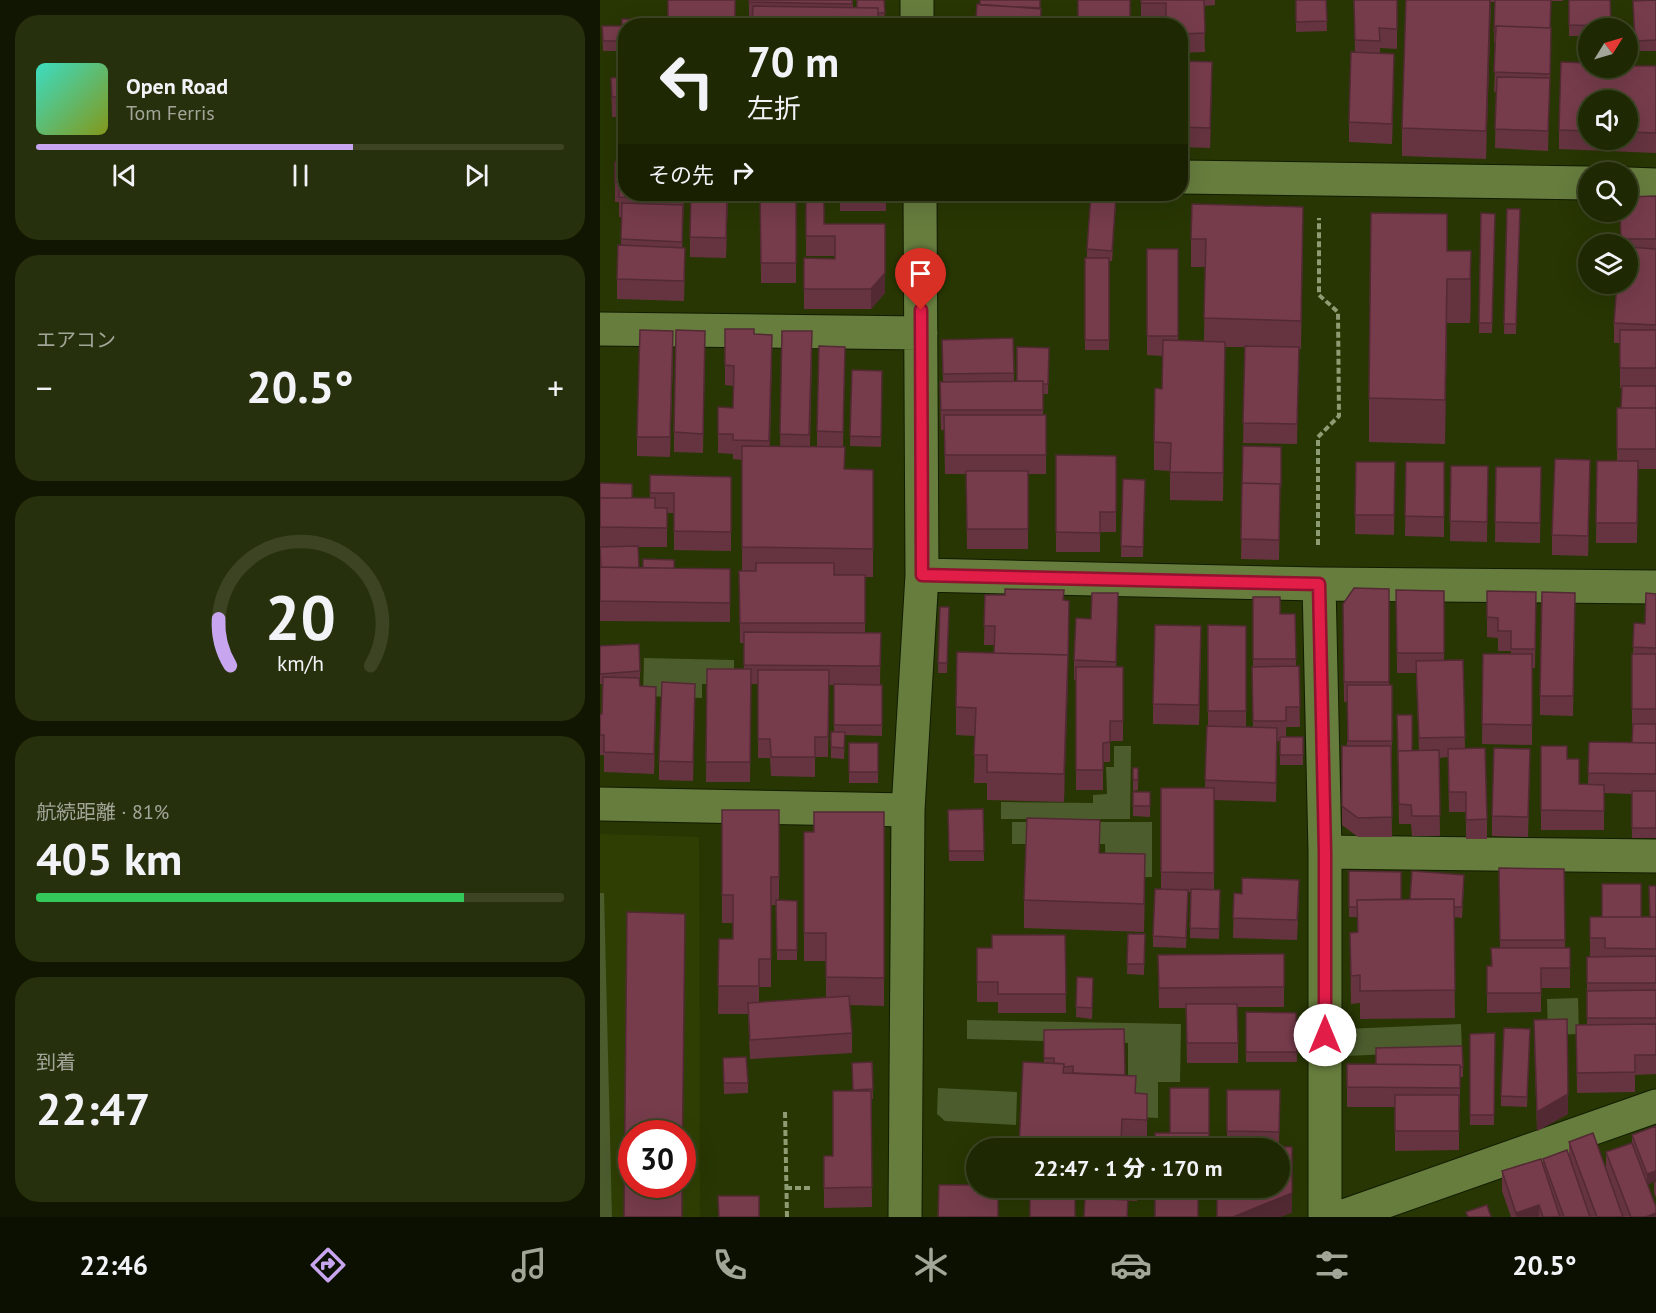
<!DOCTYPE html>
<html lang="ja">
<head>
<meta charset="utf-8">
<style>
  :root { --surface:#1e2802; --page:#26300c; --text:#f1f3f6; --muted:#a1a699; --line:#3c4424; --accent:#c7a6ef }
  body { margin:0; font-family:"PT Sans","Noto Sans JP",sans-serif; background:var(--page); color:var(--text); height:100vh; display:flex; flex-direction:column; font-size:22px; white-space:nowrap }
  * { box-sizing:border-box; margin:0 }
  p { font-size:20px; color:var(--muted) }
  .icon { flex:none; width:33px; height:33px; fill:none; stroke:currentColor; stroke-width:2; stroke-linecap:round; stroke-linejoin:round }
  .map { position:relative; flex:1; overflow:hidden }
  .drawer { display:flex; flex-direction:column; gap:15px; padding:15px; background:#101601; width:600px }
  .drawer>* { flex:none }
  .banner { position:absolute; left:18px; top:18px; width:570px; height:183px; border-radius:24px; box-shadow:0 6px 24px #0002,0 0 0 2px var(--line); background:#1e2802; color:var(--text); overflow:hidden }
  .needle { width:39px; rotate:53deg }
  .controls { position:absolute; left:978px; top:18px; display:grid; gap:12px }
  .controls a { display:grid; place-items:center; width:60px; height:60px; border-radius:50%; background:var(--surface); box-shadow:0 6px 24px #0002,0 0 0 2px var(--line); font-size:30px }
  .speed { position:absolute; left:18px; top:1120px; display:flex; gap:12px; font-size:30px; font-weight:700; text-align:center }
  .speed>* { display:grid; place-content:center; width:78px; height:78px; border-radius:50%; background:var(--surface); box-shadow:0 6px 24px #0002,0 0 0 2px var(--line); line-height:1 }
  .speed .limit { border:9px solid #d22; background:#fff; color:#111 }
  .pin { position:absolute; display:grid; place-items:center; width:51px; height:51px; color:#fff; margin:-62px -26px; border-radius:50% 50% 50% 0; rotate:-45deg; box-shadow:0 0 6px #0007 }
  .pin .icon { rotate:45deg }
  .me { position:absolute; width:66px; margin:-33px; rotate:0deg; stroke-linejoin:round; filter:drop-shadow(0 0 4px #0008) }
  .turn { display:flex; align-items:center; gap:21px; height:126px; padding:0 30px; font-size:27px }
  .turn .icon { width:78px; height:78px; stroke-width:2.5 }
  .turn b { display:block; font-size:42px; line-height:51px }
  .then { display:flex; align-items:center; height:57px; padding:0 30px; background:#0003; gap:12px; font-size:22px }
  .big { font-size:45px; font-weight:800; line-height:1.1 }
  .drawer .widget { flex:1; display:flex; flex-direction:column; justify-content:center; gap:9px; min-width:0; padding:0 21px; border-radius:24px; background:var(--page) }
  .drawer .dial { align-items:center; gap:0 }
  .dial svg { height:156px; overflow:visible; fill:none; stroke:var(--line); stroke-width:7; stroke-linecap:round; text-anchor:middle }
  .dial text { fill:var(--text); stroke:none }
  .song { display:flex; align-items:center; gap:18px }
  .cover { width:72px; height:72px; border-radius:9px; background:linear-gradient(135deg,hsl(170 70% 55%),hsl(70 70% 35%)) }
  .played { height:6px; border-radius:3px; background:linear-gradient(90deg,var(--accent) 60%,var(--line) 60%) }
  .keys { display:flex; justify-content:space-around; direction:ltr }
  .heat { display:flex; justify-content:space-between; align-items:center; font-size:33px; direction:ltr }
  .charge { height:9px; border-radius:4px; background:linear-gradient(90deg,#34c759 81%,var(--line) 0) }
  .trip { position:absolute; left:366px; top:1138px; width:324px; height:60px; border-radius:30px; background:var(--surface); box-shadow:0 6px 24px #0002,0 0 0 2px var(--line); font-weight:800; line-height:60px; text-align:center }
  .tabs { display:flex; height:96px; justify-content:space-around; align-items:center; background:#0c1001; color:var(--muted) }
  .tabs .icon { width:42px; height:42px }
  .tabs .current { color:var(--accent) }
  .tabs b { font-size:27px; color:var(--text) }
  main { display:flex; flex:1; min-height:0 }
  .map>svg:first-child { display:block }
  .built { fill:#2f3f04; fill-rule:evenodd }
  .green { fill:#4c5c2d }
  .lines { fill:none; stroke-linecap:round; stroke-linejoin:round }
  .street-casing { stroke:#121c00; stroke-width:35 }
  .path { stroke:#8e9c73; stroke-width:4; stroke-dasharray:6 3; stroke-linecap:butt }
  .street { stroke:#677d3e; stroke-width:33 }
  .wall { fill:#653440; fill-rule:evenodd }
  .shaded-wall { fill:#532a34 }
  .building { fill:#763c4b; stroke:#532a34; stroke-width:1.5 }
  .route-casing { stroke:#92132f; stroke-width:15 }
  .route { stroke:#e11d48; stroke-width:10 }
</style>
</head>
<body>
<main>
<section class="drawer">
<div class="widget">
<div class="song"><i class="cover"></i><div><b>Open Road</b><p>Tom Ferris</p></div></div>
<div class="played"></div>
<div class="keys"><svg class="icon" aria-label="previous" viewBox="0 0 24 24"><path d="M18 5L8 12l10 7zM5 5v14"/></svg><svg class="icon" aria-label="pause" viewBox="0 0 24 24"><path d="M8 5v14M16 5v14"/></svg><svg class="icon" aria-label="next" viewBox="0 0 24 24"><path d="M6 5l10 7-10 7zM19 5v14"/></svg></div>
</div>
<div class="widget"><p>エアコン</p>
<div class="heat"><a>−</a><b class="big">20.5°</b><a>+</a></div>
</div>
<div class="widget dial"><svg viewBox="0 0 100 80">
<path d="M14 69A42 42 0 1 1 86 69"/>
<path d="M14 69A42 42 0 0 1 8 45" stroke="#c7a6ef"/>
<text x="50" y="56" font-size="32" font-weight="700">20</text>
<text x="50" y="72" font-size="11">km/h</text>
</svg></div>
<div class="widget"><p>航続距離 · 81%</p><b class="big">405 km</b><div class="charge"></div></div>
<div class="widget"><p>到着</p><b class="big">22:47</b></div>
</section>
<div class="map">
<svg width="1056" height="1217" viewBox="0 0 1056 1217">
  <rect width="100%" height="100%" fill="#283603"/>
  <!-- built -->
  <path class="built" d="M0,834L99,837L100,1217H0ZM32,1134H82V1185H32Z"/>
  <!-- green -->
  <path class="green" d="M44,658L134,660V684H102V698L43,696Z
    M514,746H531L530,819H401V802L493,803V795L507,794L506,767H514Z
    M412,822H552V877L506,878L505,844H412Z
    M0,893H4L12,1217H0Z
    M978,998L979,1034L948,1035L947,999Z
    M367,1020L581,1024L580,1082H558V1118L538,1117L528,1101V1043L367,1039Z
    M861,1024L862,1051L745,1056L744,1029Z
    M338,1088L417,1092L416,1125L345,1121L337,1114Z"/>
  <g class="lines">
    <!-- street casing -->
    <g class="street-casing">
      <path id="street" d="M317,0V26
        M580,177L988,183
        M1028,184L1056,185
        M0,329L321,333
        M322,575L719,584L1056,587
        M719,584L725,852V1217
        M0,804L308,810
        M725,852L1056,856
        M305,1217L308,810L322,575L320,194
        M741,1217L1056,1106"/>
    </g>
    <!-- path -->
    <path class="path" d="M718,545V437L739,416L738,312L719,295V218
      M185,1112L187,1217
      M186,1188H210"/>
    <!-- street -->
    <use href="#street" class="street"/>
  </g>
  <!-- wall -->
  <path class="wall" d="M149,0H253V8H257L284,0L285,23L149,22Z
    M541,0H615V5L604,6L605,52L580,53V26H566V22L541,23Z
    M696,0H726L727,31L696,32Z
    M754,0H797V49L780,48V53L794,74L792,144L749,142V122L755,52Z
    M891,0L886,159L802,156V128Z
    M891,0H963V1H951L950,28L951,47L948,151L895,148L896,92H894L896,42H894L895,2H891Z
    M969,0H1010L1011,28H988V36H969Z
    M1056,0V51H1035L1033,11Z
    M22,19L62,20V26H26V51H3L2,26H22Z
    M580,61L612,82L610,148L580,147Z
    M1056,66V153L959,149V130L988,68ZM988,100H1028V140H988Z
    M26,77V194H84L82,248L85,267L84,301L17,299V279L21,246V217H19V202H15V182L24,162L25,117H12L11,78Z
    M128,194L126,258L90,257V237Z
    M160,194H196V283H161Z
    M207,194H286V211H240V196H207Z
    M206,196L224,224L285,293L271,309H204V258L235,259V256H206Z
    M1056,196V469H1038L1037,543H996L997,461H1017V408H1021L1022,388H1020V343H1014V323L1028,284V244H1021L1020,212Z
    M516,202L512,261H509V350H485V258H487V249Z
    M907,209H920L916,334H904Z
    M881,213L895,214L892,333H879Z
    M703,235L701,349H699L697,444L643,443L645,347H625L623,501L570,500V471L554,470V442L562,389V356L547,355V249H578V340L604,341L605,267H591V239Z
    M847,251H871V295L870,323H847L845,444L769,442V398Z
    M125,329L154,334L172,355L170,446L180,447L182,331L212,351L210,447H217V431L245,347L243,447L245,469L273,470V577H265V633H281L280,685H282V736L245,735L244,759L231,758V732H234V685H229L228,757H215V777L171,776L170,758H158V684H151L150,782H106L107,669H144V643H140L139,571H142V460L133,459V454L118,453V434L133,408L134,386L125,385Z
    M413,338L414,381H417L449,348L448,394H443V415H446V474H428V549H367L366,474H345L344,430H341L340,402V382H343L342,340Z
    M73,351L70,457L37,456V437Z
    M105,351L103,453L74,452V432Z
    M252,370L282,371L281,447L250,446Z
    M643,446L681,447L679,560L641,559Z
    M456,455L516,456V532H500V552H456Z
    M756,462H795L794,535L755,534Z
    M806,462H844V537L805,536Z
    M851,466H888L887,542L850,541Z
    M896,467H941L940,543L895,542Z
    M50,475L131,477V551L74,550V513H67V547H38L39,568L130,569V622L0,621V483L32,498H50Z
    M523,479L545,480L543,557H521Z
    M990,480L988,556L952,555V535Z
    M789,589V685H792V760H791L792,837H758L742,825V746H747V702H744L743,604Z
    M796,590L844,591V661L863,660L865,748L887,819V839H866V812H849L848,757L839,758L840,836H812L811,824H799L797,715L812,751H819L816,673H797Z
    M887,591L936,592L935,668H932V745L882,744L883,654H911V651H898V638L887,637Z
    M1056,594V838H1032V794L1004,793V830H941V746L967,759L979,784H988L989,742L1032,743V654H1033L1034,623L1045,624Z
    M385,595L469,601L468,678L464,802L387,800V783H374L375,736L356,735V707L394,653L395,645H384Z
    M653,597L680,614H695L696,666H699L700,727H686V737H703V765H680V741H677L676,802L614,800V890H620L619,939L590,938L591,892H588L586,948L553,947V936L561,889V788H605L607,726H608V625L646,626V727L653,728Z
    M340,607H349L347,673H338Z
    M518,613L516,667H523V741H510V762H503V790H476V680H474V660L491,619Z
    M975,613L973,716L940,715V696Z
    M0,646L40,671V686L56,706L54,774L4,772V755H0V714H2L3,684H0Z
    M601,646L599,725L553,724V704Z
    M95,704L93,781L59,780V761Z
    M249,743H278V783H249Z
    M533,768H538V790L533,791Z
    M930,769L928,837L892,836V816Z
    M533,792H550V817L533,816Z
    M383,809L384,861H349L348,810Z
    M122,810H179V901H197V960H177L176,905H171V987H159V1002L226,998V961H204V832H214L284,812V1006L249,1005L252,1033V1053L150,1059L148,1014H118L119,939H133V923H122Z
    M500,853L545,882L544,932L424,928V900Z
    M899,868L964,869L965,948H970V988H941V1012L887,1013V966H891L900,948Z
    M749,871L801,899H810L864,885L862,918L854,917L855,1018L760,1019V1003L751,1004L750,933H757V917H749Z
    M1056,886V1074L1035,1075V1092L977,1093L976,1025H987V957H990V917H1050Z
    M634,893L699,900L697,940L633,938Z
    M528,934H545L544,975L527,974Z
    M465,935L466,1013H398V1002H377V948H392Z
    M684,954V1007H638V1063H587L586,1008H559L558,955Z
    M477,977L493,988L492,1019L476,1017Z
    M646,1012L696,1013L697,1062H646Z
    M934,1020L968,1114L937,1131L934,1040Z
    M930,1029L927,1107L901,1106V1096Z
    M444,1030L525,1075L536,1093L547,1122V1148L419,1149L444,1063Z
    M895,1033L894,1125H870V1034Z
    M123,1058L148,1083V1093L124,1094Z
    M272,1062L273,1099H271L272,1207L224,1208V1156H233L253,1091L252,1063Z
    M747,1064L863,1067V1077H860V1108H859V1150L795,1151V1107H747Z
    M627,1090H680L679,1146L692,1213L627,1146Z
    M1056,1126L1047,1184L1056,1217H911L902,1191V1171L943,1166V1159L969,1157V1142L1006,1169V1152L1032,1144V1135Z
    M1054,1182H1056V1198L1054,1193Z
    M418,1188H537V1201L418,1197Z"/>
  <!-- shaded-wall -->
  <path class="shaded-wall" d="M890,0H891L886,159V131Z
    M794,54V74L792,144V124Z
    M612,62V82L610,148V128Z
    M83,194H84L82,261V242Z
    M127,194H128L126,258V238Z
    M516,194V202L512,261V251Z
    M871,251V295L870,323V279Z
    M285,273V293L271,309V289Z
    M847,279V323L845,444V400Z
    M73,331V351L70,457V437Z
    M172,335V355L169,461V441Z
    M990,460V480L988,556V536Z
    M518,593V613L516,681V662Z
    M601,626V646L599,725V705Z
    M468,655V683L464,802V774Z
    M95,684V704L93,781V762Z
    M56,687V706L54,774V754Z
    M545,854V882L544,932V904Z
    M968,1094V1114L937,1131V1112Z
    M692,1166V1213L681,1217H633Z
    M1056,1171V1181L1047,1185V1174Z
    M939,1205V1217H916V1213Z
    M1056,1213V1217H1046Z"/>
  <!-- building -->
  <path class="building" d="M68,0H135V26H68Z
    M149,0H252V4L149,2Z
    M257,0H284L285,13H278V8H257Z
    M380,0H440V8L380,5Z
    M478,0H530V26H478Z
    M541,0H604L605,33L580,34V26H566V3H541Z
    M696,0H726L727,21L696,22Z
    M754,0H797V29L779,28L780,41L755,40Z
    M806,0H890L886,131L802,128Z
    M895,0H951L950,28L896,26V32H894Z
    M969,0H1010L1011,26L969,25Z
    M1056,0V40L1035,41L1033,1Z
    M377,4L441,9L440,26H371L372,19H376Z
    M153,6L278,8V26H152Z
    M22,19L62,20V26H26V41H3L2,26H22Z
    M896,26L951,28L950,74L894,72Z
    M751,52L794,54L792,124L749,122Z
    M580,61L612,62L610,128L580,127Z
    M961,62L988,63V68H1028V66H1056V133L1028,132V100H988V131L959,130Z
    M26,77V97H12L11,78Z
    M897,77L950,78L948,131L895,129Z
    M25,99H26V150H24Z
    M15,162H26V194H83V200L19,197L20,182H15Z
    M91,194H127L126,238L90,237Z
    M160,194H196V263H161Z
    M491,194H516L512,251L487,249Z
    M206,196H224V224H285V273L271,289H204V258L235,259V236H206Z
    M1056,196V239H1021L1020,212H1028V197Z
    M22,203L83,205L82,242L21,239Z
    M592,204L703,207L701,321L604,318L606,239H591Z
    M907,209H920L916,324H904Z
    M771,213L847,214V251H871L870,279H847L845,400L769,398Z
    M881,213L895,214L892,323H879Z
    M18,245L85,248L84,281L17,279Z
    M1028,247L1056,249V325L1014,323L1017,284H1028Z
    M547,249H578V336H547Z
    M485,258H509V340H485Z
    M125,329H154V334L172,335L169,441L133,440V434H118V407L133,408L134,366L125,365Z
    M40,330L73,331L70,437H37Z
    M76,330L105,331L103,434L74,432Z
    M1020,330H1056V368H1020Z
    M182,331H212L209,435L180,434Z
    M413,338L414,373L343,374L342,340Z
    M563,340L625,342L623,473L570,472L571,443L554,442L555,388L562,389Z
    M219,346L245,347L243,432L217,431Z
    M645,346L699,347L697,424L643,423Z
    M417,347L449,348L448,384H443V381H417Z
    M252,370L282,371L281,437L250,436Z
    M443,381V410H341L340,382Z
    M1022,386H1056V408H1021Z
    M1017,408H1056V449H1017Z
    M344,415H446V455H345Z
    M142,446L245,447L244,469L273,470V549L142,547Z
    M643,446L681,447V487L680,484L642,483V486Z
    M456,455L516,456V512H500V533L456,532Z
    M955,459L990,460L988,536L952,535Z
    M997,461H1038L1037,523H996Z
    M756,462H795L794,515H755Z
    M806,462H844V517L805,516Z
    M851,466H888L887,522L850,521Z
    M896,467H941L940,523L895,522Z
    M366,471H428V529H367Z
    M50,475L131,477V532L74,531V493H50Z
    M523,479L545,480L543,547L521,546Z
    M0,483L32,484V498H0Z
    M642,483L680,484L679,540L641,539Z
    M0,498H55V508H67V528L0,527Z
    M38,546L39,568L1,567L0,547Z
    M43,559L74,560V568H43Z
    M156,563H234V575H265V623H140L139,571H156Z
    M0,567L130,569V603L0,601Z
    M754,588L789,589V682H744L743,604Z
    M405,589L464,590L463,600L469,601L468,658V655L394,653L395,626H384L385,595H405Z
    M796,590L844,591V653H797Z
    M887,591L936,592L935,649H911V631H898V618L887,617Z
    M942,592L975,593L973,696H940Z
    M492,593H518L516,662L474,660L476,618L491,619Z
    M1046,593L1056,594V648L1033,647L1034,623L1045,624Z
    M653,597H680V614H695L696,659H653Z
    M340,607H349L347,663H338Z
    M555,625L601,626L599,705L553,704Z
    M608,625L646,626V711H608Z
    M144,632L281,633L280,666L144,665Z
    M39,644L40,671L0,674V646Z
    M357,652L468,655L464,774L387,772V755H374L376,708L356,707Z
    M883,654H932V725L882,724Z
    M1032,654H1056V709H1032Z
    M863,660L865,737L819,738L816,661Z
    M699,666L700,707H686V721H653L652,667Z
    M476,667H523V721H510V742L503,743V770H476Z
    M107,669H151L150,762H106Z
    M158,670H229L228,737H215V757H171L170,739H158Z
    M3,677L39,678L40,686L56,687L54,754L4,752V735H0V714H2Z
    M62,682L95,684L93,762L59,761Z
    M234,684L282,685V725H234Z
    M747,685H792V741H748Z
    M797,715H812V751H798Z
    M1033,724H1056V743H1032Z
    M607,726L677,728L676,783L605,780Z
    M231,732H245L244,748L231,747Z
    M680,737H703V755H680Z
    M989,742L1056,743V774L988,773Z
    M249,743H278V772H249Z
    M742,746H791L792,817L758,818L742,806Z
    M941,746H967V759H979V784L1004,785V811L941,810Z
    M885,748L887,819L866,820V792H849L848,749Z
    M894,748L930,749L928,817L892,816Z
    M839,750L840,816H812L811,805L799,804L798,751Z
    M533,768H538V780H533Z
    M561,788H614V873L561,872Z
    M1032,791H1056V828H1032Z
    M533,792H550V806H533Z
    M383,809L384,851H349L348,810Z
    M122,810H179V877H171V959H159V986H118L119,939H133V895H122Z
    M214,812H284V978L226,977V933H204V832H214Z
    M427,818L500,820L499,853L545,854L544,904L424,900Z
    M899,868L964,869L965,940H900Z
    M749,871L801,872V899L757,900V907H749Z
    M812,871L864,875L862,907H854V899H810Z
    M642,878L699,880L697,920L633,918L634,893L642,894Z
    M1002,884H1041V917H1002Z
    M1049,886H1056V917H1050Z
    M555,889L588,890L586,938L553,936Z
    M591,889L620,890L619,929L590,928Z
    M854,899L855,990L760,991V975L751,976L750,933L758,932L757,900Z
    M176,900L197,901V950H177Z
    M27,912L85,914L82,1177V1134H32V1185H82V1217H24Z
    M990,917H1056V949L1005,948V938H990Z
    M528,934H545L544,964H527Z
    M392,935H465L466,994H398V982H377V948H392Z
    M891,948H970V968H941V993H887V966H892Z
    M684,954V987L559,988L558,955Z
    M1056,956V983H987V957Z
    M477,977L493,978L492,1008L476,1007Z
    M1056,990V1018H987V991Z
    M249,996L252,1033L150,1040L148,1003Z
    M586,1004H637L638,1043H587Z
    M646,1012L696,1013L697,1052H646Z
    M967,1019L968,1094L937,1112L934,1020Z
    M1056,1024V1055H1035V1072L977,1073L976,1025Z
    M904,1028L930,1029L927,1097L901,1096Z
    M524,1029L525,1075L473,1073V1066L464,1067V1064L454,1063V1058H444V1030Z
    M895,1033L894,1115H870V1034Z
    M862,1046L863,1067H860V1065L776,1064V1048Z
    M146,1057L148,1083H124L123,1058Z
    M272,1062L273,1089L253,1090L252,1063Z
    M423,1062L464,1064L463,1073L536,1076L535,1093L547,1094V1120L522,1119L521,1143L538,1144V1149H419Z
    M747,1064L860,1065V1088L747,1087Z
    M570,1088H609V1133H570Z
    M627,1090H680L679,1132L627,1131Z
    M233,1091H271L272,1187L224,1188V1156H233Z
    M795,1095H859V1131H795Z
    M1056,1126V1171L1047,1174L1032,1135Z
    M555,1133H609V1149H555Z
    M993,1133L1023,1217H997L969,1142Z
    M1032,1143L1056,1207V1213L1046,1217H1031L1006,1152Z
    M617,1146L692,1147V1193L633,1217H617V1188H680V1149H617Z
    M967,1150L990,1217H964L943,1159Z
    M941,1159L960,1217H943L939,1205L916,1213L902,1171Z
    M339,1185H376V1188H398V1217H338Z
    M430,1188H452V1195H475V1217H430Z
    M555,1188H598V1217H555Z
    M118,1196H159V1217H119Z
    M485,1198L528,1200L527,1217H484Z
    M887,1205L891,1217H868L866,1212Z"/>
  <g class="lines">
    <!-- route casing -->
    <g class="route-casing">
      <path id="route" d="M321,310L322,575L719,584L725,852V1035"/>
    </g>
    <!-- route -->
    <use href="#route" class="route"/>
  </g>
</svg>
<div class="controls">
<a><svg class="needle" viewBox="-14 -14 28 28"><path d="M0-13l5 13h-10z" fill="#e53935"/><path d="M0 13l5-13h-10z" fill="#a1a699"/></svg></a>
<a><svg class="icon" aria-label="sound" viewBox="0 0 24 24"><path d="M4 9h4l5-4v14l-5-4H4zM17 9q2 3 0 6"/></svg></a>
<a><svg class="icon" aria-label="search" viewBox="0 0 24 24"><circle cx="10" cy="10" r="6"/><path d="M15 15l6 6"/></svg></a>
<a><svg class="icon" aria-label="layers" viewBox="0 0 24 24"><path d="M12 4l9 5-9 5-9-5zM3 14l9 5 9-5"/></svg></a>
</div>
<div class="speed"><div class="limit">30</div></div>
<div class="pin" style="left:321px;top:310px;background:#d93025"><svg class="icon" aria-label="arrive" viewBox="0 0 24 24"><path d="M6 21V4h12l-3 4 3 4H6"/></svg></div>
<svg class="me" style="left:725px;top:1035px" viewBox="-20 -20 40 40"><circle r="19" fill="#fff"/><path d="M0-13L10 11 0 6-10 11z" fill="#e11d48"/></svg>
<div class="trip">22:47 · 1 分 · 170 m</div>
<div class="banner">
<div class="turn"><svg class="icon" aria-label="left" viewBox="0 0 24 24"><path d="M17 20v-9H6M10 6l-5 5 5 5"/></svg><div><b>70 m</b>左折</div></div>
<div class="then">その先<svg class="icon" aria-label="right" viewBox="0 0 24 24"><path d="M7 20v-9h11M14 6l5 5-5 5"/></svg></div>
</div>
</div>
</main>
<nav class="tabs">
<b>22:46</b>
<svg class="icon current" aria-label="directions" viewBox="0 0 24 24"><path d="M12 3l9 9-9 9-9-9zM9 14v-3h6M13 9l2 2-2 2"/></svg>
<svg class="icon" aria-label="music" viewBox="0 0 24 24"><path d="M9 18V5l10-2v13"/><circle cx="6" cy="18" r="3"/><circle cx="16" cy="16" r="3"/></svg>
<svg class="icon" aria-label="phone" viewBox="0 0 24 24"><path d="M5 4h4l2 5-3 2q2 4 5 5l2-3 5 2v4C11 20 4 13 5 4z"/></svg>
<svg class="icon" aria-label="climate" viewBox="0 0 24 24"><path d="M12 3v18M4 7l16 10M4 17L20 7"/></svg>
<svg class="icon" aria-label="car" viewBox="0 0 24 24"><path d="M5 17H2v-5l4-1 3-4h7l3 4 3 1v5h-3M9 17h6M6 11h13"/><circle cx="7" cy="17" r="2"/><circle cx="17" cy="17" r="2"/></svg>
<svg class="icon" aria-label="filters" viewBox="0 0 24 24"><path d="M4 7h16M4 17h16"/><circle cx="9" cy="7" r="2"/><circle cx="15" cy="17" r="2"/></svg>
<b>20.5°</b>
</nav>
</body>
</html>
